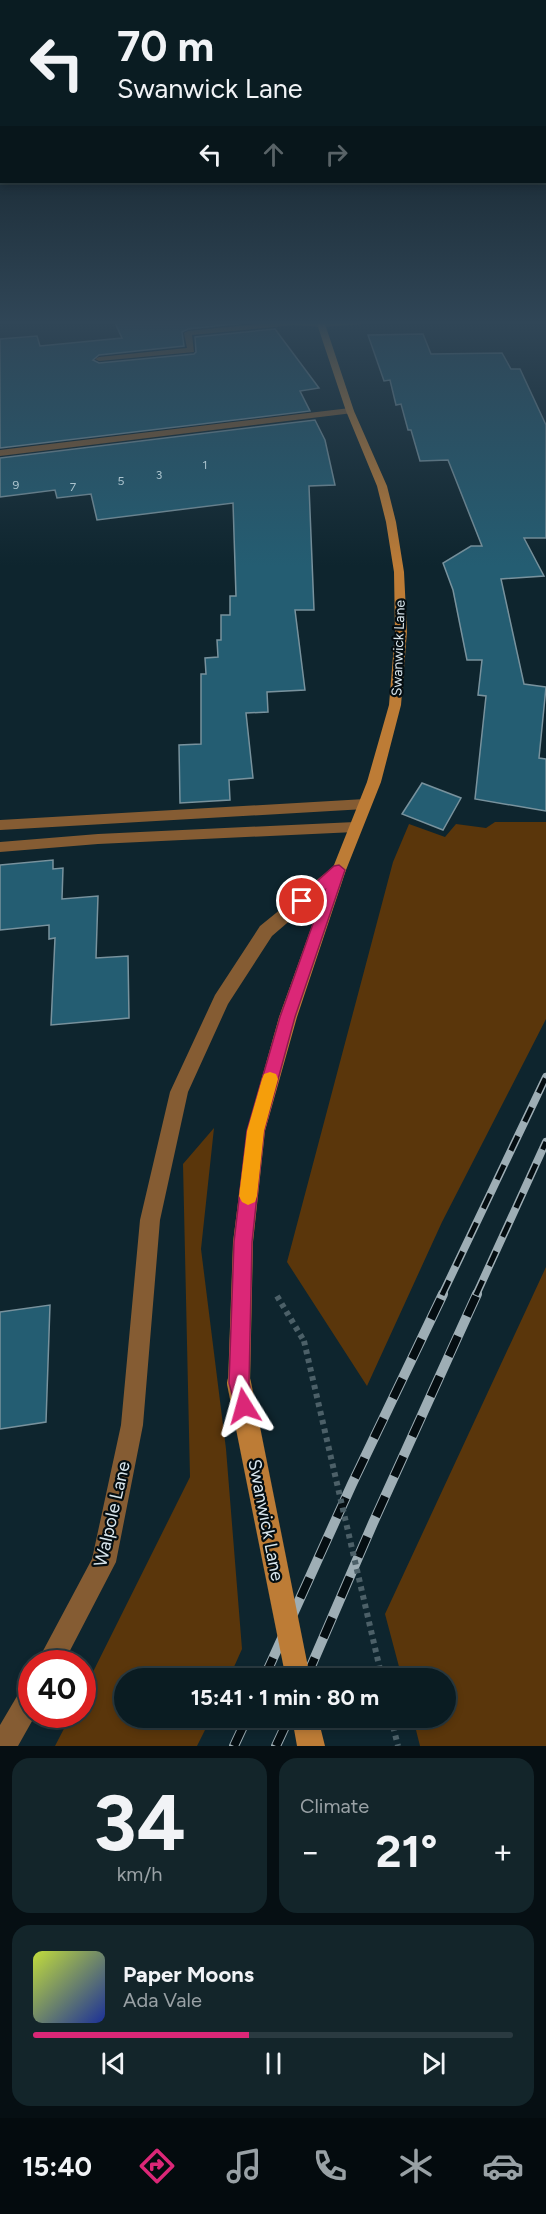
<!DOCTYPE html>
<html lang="en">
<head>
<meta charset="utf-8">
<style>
  :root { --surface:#0a1c22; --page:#13252a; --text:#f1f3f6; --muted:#99a1a5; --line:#2a3a40; --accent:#db2777 }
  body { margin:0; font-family:Figtree,sans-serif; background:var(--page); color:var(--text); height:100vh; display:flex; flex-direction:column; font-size:22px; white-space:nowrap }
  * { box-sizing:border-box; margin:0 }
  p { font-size:20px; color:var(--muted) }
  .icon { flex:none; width:33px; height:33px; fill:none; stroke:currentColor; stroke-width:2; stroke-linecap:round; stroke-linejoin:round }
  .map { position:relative; height:1746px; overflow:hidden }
  .side { display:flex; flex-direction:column; gap:12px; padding:12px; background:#060f13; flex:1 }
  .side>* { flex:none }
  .banner { position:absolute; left:0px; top:0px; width:546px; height:183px; box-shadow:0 3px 9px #0003,0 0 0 2px var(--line); background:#0a1c22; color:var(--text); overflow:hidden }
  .speed { position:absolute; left:18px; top:1650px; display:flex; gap:12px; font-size:30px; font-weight:700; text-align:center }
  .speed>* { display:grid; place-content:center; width:78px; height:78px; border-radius:50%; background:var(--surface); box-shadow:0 3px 9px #0003,0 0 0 2px var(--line); line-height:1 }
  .speed .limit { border:9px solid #d22; background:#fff; color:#111 }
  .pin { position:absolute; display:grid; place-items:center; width:51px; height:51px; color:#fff; margin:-26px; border:3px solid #fff; border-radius:50%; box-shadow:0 2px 6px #0007 }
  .me { position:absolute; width:66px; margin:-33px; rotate:352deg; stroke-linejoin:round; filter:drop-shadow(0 0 4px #0008) }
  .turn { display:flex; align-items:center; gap:21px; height:126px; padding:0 18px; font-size:27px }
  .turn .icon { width:78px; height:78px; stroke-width:2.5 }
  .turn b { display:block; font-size:42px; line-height:51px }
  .lanes { display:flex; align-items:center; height:57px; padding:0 18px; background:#0003; justify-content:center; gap:30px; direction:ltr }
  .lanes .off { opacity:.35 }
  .big { font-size:45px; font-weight:700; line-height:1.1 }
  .side .card { flex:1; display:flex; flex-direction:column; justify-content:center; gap:9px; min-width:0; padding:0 21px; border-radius:18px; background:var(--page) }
  .side .dial { align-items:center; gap:0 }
  .dial b { font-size:78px; line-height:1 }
  .song { display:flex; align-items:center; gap:18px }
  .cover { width:72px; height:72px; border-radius:9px; background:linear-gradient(135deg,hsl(70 70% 55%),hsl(230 70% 35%)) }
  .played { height:6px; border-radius:3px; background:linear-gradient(90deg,var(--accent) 45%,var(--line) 45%) }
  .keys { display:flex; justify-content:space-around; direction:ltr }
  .heat { display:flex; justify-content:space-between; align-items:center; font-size:33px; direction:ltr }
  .side .tiles { flex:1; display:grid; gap:12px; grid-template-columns:1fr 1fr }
  .card:last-child { grid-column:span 2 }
  .trip { position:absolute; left:114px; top:1668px; width:342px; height:60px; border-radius:30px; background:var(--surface); box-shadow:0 3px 9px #0003,0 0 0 2px var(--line); font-weight:700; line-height:60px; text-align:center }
  .menu { display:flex; height:96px; justify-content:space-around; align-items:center; background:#040b0e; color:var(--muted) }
  .menu .icon { width:42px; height:42px }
  .menu .active { color:var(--accent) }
  .menu b { font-size:27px; color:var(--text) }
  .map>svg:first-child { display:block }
  .green { fill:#5a360b }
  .building { fill:#245d72; stroke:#78929d; stroke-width:1.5 }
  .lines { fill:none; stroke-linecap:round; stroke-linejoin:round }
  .path { stroke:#4c6068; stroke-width:6; stroke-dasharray:4.5 4.5; stroke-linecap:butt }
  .lane { fill:#855c33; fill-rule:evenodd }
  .street { fill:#855c33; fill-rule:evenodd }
  .secondary { fill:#bd7c36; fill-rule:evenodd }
  .rail-far1-casing { stroke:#9eaeb5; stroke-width:8 }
  .rail-casing { stroke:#9eaeb5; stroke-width:10 }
  .rail-far1 { stroke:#040d11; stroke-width:5; stroke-dasharray:16; stroke-linecap:butt }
  .rail { stroke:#040d11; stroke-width:8; stroke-dasharray:22; stroke-linecap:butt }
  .path-bridge { stroke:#4c6068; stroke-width:6; stroke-dasharray:4.5 4.5; stroke-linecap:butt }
  .secondary-bridge { stroke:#bd7c36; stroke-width:24 }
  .route { fill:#db2777; stroke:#8e194d; stroke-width:1.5 }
  .slow { fill:#f59e0b }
  .labels { text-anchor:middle; stroke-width:4.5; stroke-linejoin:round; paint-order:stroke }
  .number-label { font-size:12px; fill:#acc4ce }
  .far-street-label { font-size:14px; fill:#d9e6ed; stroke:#040d11 }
  .near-street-label { font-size:18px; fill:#d9e6ed; stroke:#040d11 }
</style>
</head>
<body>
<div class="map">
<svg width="546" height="1746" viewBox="0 0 546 1746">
  <rect width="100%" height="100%" fill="#0e252e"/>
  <!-- green -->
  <path class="green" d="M495,822H546V1019L442,1222L367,1386L287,1262L393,862L409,824L445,837L456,824L486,828Z
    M214,1128L201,1249L226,1449L242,1649L229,1678H124V1718H211L197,1746H55L71,1715L82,1714L83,1692L190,1477L183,1164Z
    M546,1267V1746H420L413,1718H446V1678H402L385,1614Z"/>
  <!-- building -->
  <path class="building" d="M114,321H263L188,329L182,332L184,346L99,355L93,360L99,363L194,354L196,352L195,337L275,329L319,388L300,391L310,411L0,448V339L37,336L40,346L122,338Z
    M423,334L431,354L502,353L511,369H520L546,425V538H524L544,576L501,579L524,684L546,687L539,758L546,759V811L475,799L486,696L478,695L482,660H467L453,590L443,563L471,546H482L448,460L420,461L411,430H408L401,404L396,405L390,380L384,381L368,335Z
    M315,420L325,440L335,485L309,486L314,610H295L305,690L267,692L268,712L246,713L253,778L229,780L230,800L180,803L179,745L201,744V674H206L205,658L218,657L217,640H221V615H230V596H236L233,503L97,520L91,494L57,498L55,490L0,497V458Z
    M422,783L461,798L443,830L402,814Z
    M53,860V869L63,868L62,899L98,896L96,958L128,956L129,1018L51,1025L55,938L49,939V925L0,930V865Z
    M50,1305L46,1422L0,1429V1312Z"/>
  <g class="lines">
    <!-- path -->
    <path class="path" d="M277,1296L304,1341
      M391,1718L398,1746"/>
    <!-- lane -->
    <path class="lane" d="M289,321L325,325L321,327L294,325L192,335L194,352L99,361L95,359L99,357L187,348L184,333L188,331Z
      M365,799L372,804L365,809L0,830V820Z
      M355,822L362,827L355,832L98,844L0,852V842L98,834Z"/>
    <!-- street -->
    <path class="street" d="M353,321H406L321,327L317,325Z
      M350,408L354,411L353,413L0,456V450Z
      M339,864L344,866L346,870L344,874L272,936L228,1004L188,1092L160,1220L143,1425L116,1562L63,1664H36L92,1559L121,1425L140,1220L170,1092L215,995L260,926L334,866Z
      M32,1682V1714H36L18,1746H0V1725L23,1686Z"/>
    <!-- secondary -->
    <path class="secondary" d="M316,321H324L354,411L387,486L396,522L404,572L407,632L401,705L381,782L346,870L297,1017L265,1131L253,1242L250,1383L247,1391L239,1394L231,1391L228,1383L233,1242L247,1131L279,1017L332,870L367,782L389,705L395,632L394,572L386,522L377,486L346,411Z
      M292,1718H318L325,1746H297Z"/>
    <!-- rail-far1 casing -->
    <g class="rail-far1-casing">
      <path id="rail-far1" d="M442,1295L546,1077
        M476,1295L546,1142"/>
    </g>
    <!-- rail casing -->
    <g class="rail-casing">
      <path id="rail" d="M264,1678L352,1484L443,1294
        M306,1678L373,1523L477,1294
        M234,1746L247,1718
        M276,1746L289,1718"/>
    </g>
    <!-- rail-far1 -->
    <use href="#rail-far1" class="rail-far1"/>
    <!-- rail -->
    <use href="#rail" class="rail"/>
    <!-- path-bridge -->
    <path class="path-bridge" d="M304,1341L382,1678"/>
    <!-- secondary-bridge -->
    <path class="secondary-bridge" d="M239,1383L298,1678"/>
  </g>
  <!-- sky -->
  <linearGradient id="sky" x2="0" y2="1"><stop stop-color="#081419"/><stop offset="0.57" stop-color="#304657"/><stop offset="1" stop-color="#304657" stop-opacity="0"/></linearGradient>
  <rect width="546" height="566" fill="url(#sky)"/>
  <!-- route -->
  <path class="route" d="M339,865L345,870L295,1017L264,1131L252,1242L249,1383L254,1406L251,1413L244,1416L237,1413L229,1383L234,1242L247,1131L280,1017L325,890L302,906L295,901L334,866Z"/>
  <!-- slow -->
  <path class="slow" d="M270,1072L276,1074L278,1079L264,1131L257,1196L255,1202L248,1205L242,1202L239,1196L247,1131L262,1079L264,1074Z"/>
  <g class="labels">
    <!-- number labels -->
    <g class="number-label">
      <text x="205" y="469">1</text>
      <text x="159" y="479">3</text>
      <text x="121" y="485">5</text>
      <text x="16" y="489">9</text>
      <text x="73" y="491">7</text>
    </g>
    <!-- far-street labels -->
    <g class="far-street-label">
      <text transform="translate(398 648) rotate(-88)" y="5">Swanwick Lane</text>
    </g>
    <!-- near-street labels -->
    <g class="near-street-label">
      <text transform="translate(112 1514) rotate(-77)" y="6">Walpole Lane</text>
      <text transform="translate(266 1520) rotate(79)" y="6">Swanwick Lane</text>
    </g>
  </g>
</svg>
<div class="speed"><div class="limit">40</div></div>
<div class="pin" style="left:302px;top:901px;background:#d93025"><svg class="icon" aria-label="arrive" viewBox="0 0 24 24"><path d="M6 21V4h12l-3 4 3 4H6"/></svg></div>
<svg class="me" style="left:244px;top:1406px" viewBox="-20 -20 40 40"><path d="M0-17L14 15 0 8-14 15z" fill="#db2777" stroke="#fff" stroke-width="4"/></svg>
<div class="trip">15:41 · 1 min · 80 m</div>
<div class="banner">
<div class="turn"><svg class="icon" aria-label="left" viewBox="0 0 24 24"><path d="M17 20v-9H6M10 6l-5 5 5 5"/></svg><div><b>70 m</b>Swanwick Lane</div></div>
<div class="lanes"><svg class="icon" aria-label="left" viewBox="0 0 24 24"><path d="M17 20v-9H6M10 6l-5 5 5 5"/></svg><svg class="icon off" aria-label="ahead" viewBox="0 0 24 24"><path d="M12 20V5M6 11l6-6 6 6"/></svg><svg class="icon off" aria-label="right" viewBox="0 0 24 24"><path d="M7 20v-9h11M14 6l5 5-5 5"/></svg></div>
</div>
</div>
<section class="side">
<div class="tiles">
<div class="card dial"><b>34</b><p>km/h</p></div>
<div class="card"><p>Climate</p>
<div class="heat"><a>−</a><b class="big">21°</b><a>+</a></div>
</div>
<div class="card">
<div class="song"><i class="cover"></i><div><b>Paper Moons</b><p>Ada Vale</p></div></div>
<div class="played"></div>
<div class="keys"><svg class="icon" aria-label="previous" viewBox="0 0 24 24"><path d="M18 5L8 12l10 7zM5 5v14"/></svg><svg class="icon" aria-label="pause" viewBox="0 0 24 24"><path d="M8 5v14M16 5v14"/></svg><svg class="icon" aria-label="next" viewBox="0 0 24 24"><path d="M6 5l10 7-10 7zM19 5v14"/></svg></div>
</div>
</div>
</section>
<nav class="menu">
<b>15:40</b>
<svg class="icon active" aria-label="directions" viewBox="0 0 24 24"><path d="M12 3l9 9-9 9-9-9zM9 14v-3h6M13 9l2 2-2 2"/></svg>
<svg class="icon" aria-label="music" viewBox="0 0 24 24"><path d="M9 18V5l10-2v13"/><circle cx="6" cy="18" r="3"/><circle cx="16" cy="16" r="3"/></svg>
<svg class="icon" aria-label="phone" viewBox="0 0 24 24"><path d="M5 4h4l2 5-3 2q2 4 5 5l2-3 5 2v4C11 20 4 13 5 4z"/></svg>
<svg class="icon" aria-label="climate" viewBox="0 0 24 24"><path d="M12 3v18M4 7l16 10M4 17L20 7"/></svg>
<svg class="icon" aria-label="car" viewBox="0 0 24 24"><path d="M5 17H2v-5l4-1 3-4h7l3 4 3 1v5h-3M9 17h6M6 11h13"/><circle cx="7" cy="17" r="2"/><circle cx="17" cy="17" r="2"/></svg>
</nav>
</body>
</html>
